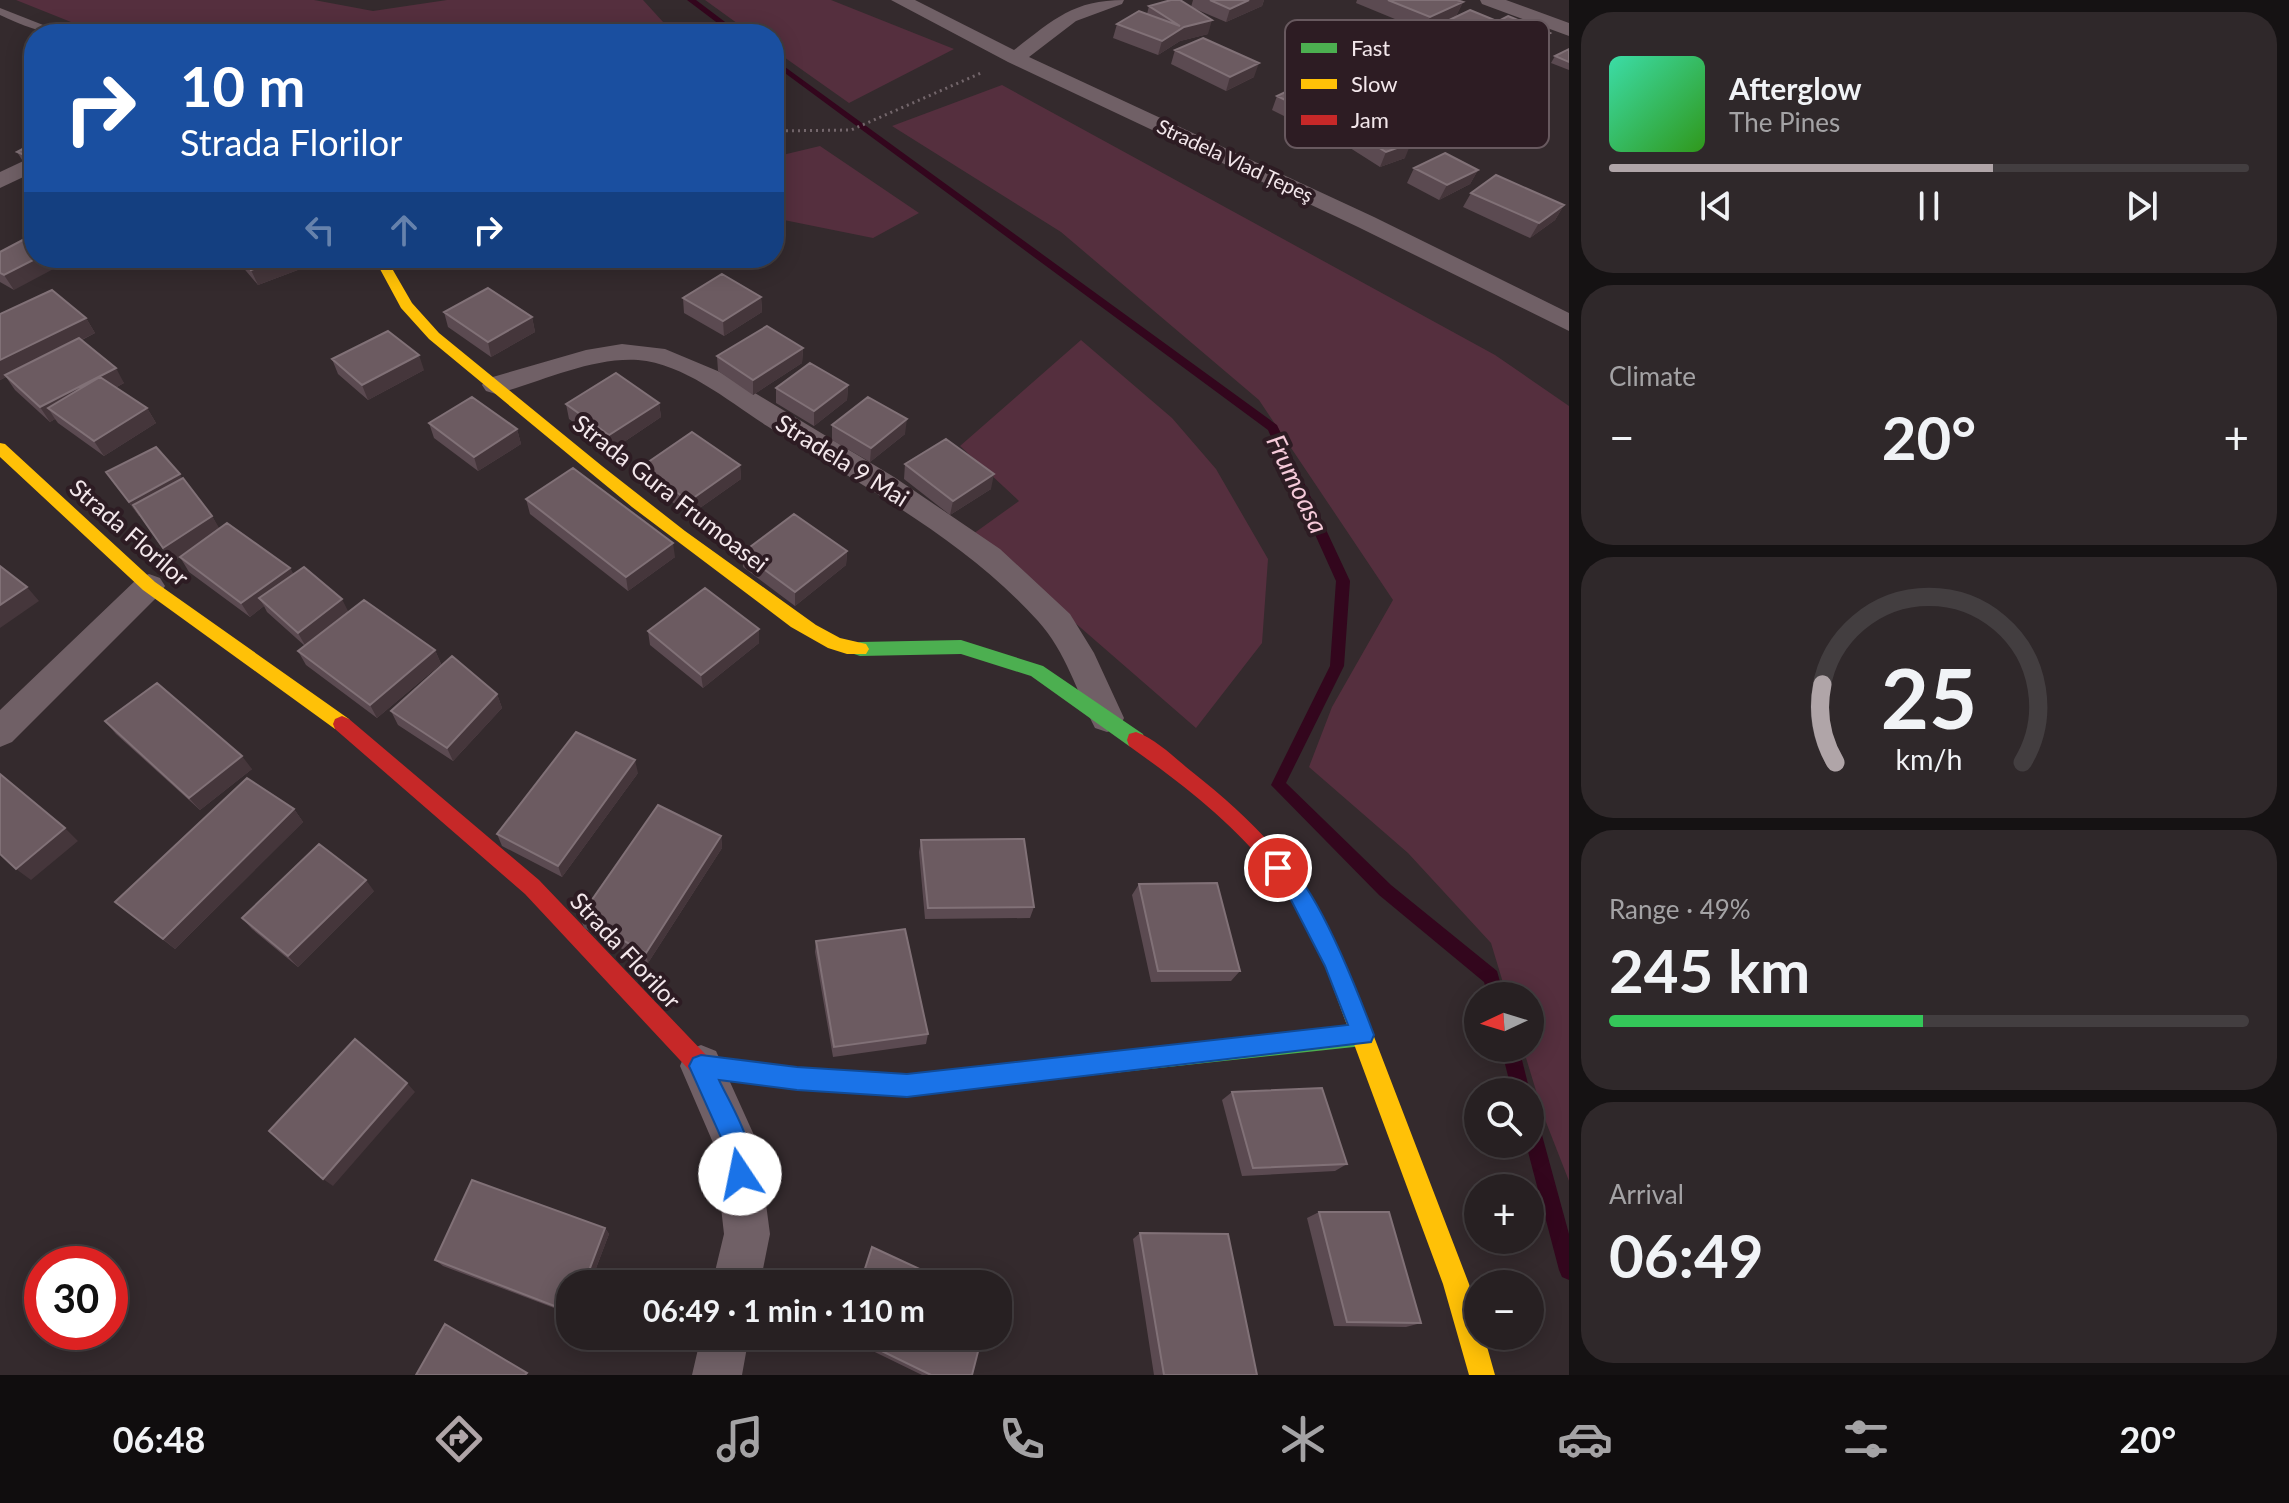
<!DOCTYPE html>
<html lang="en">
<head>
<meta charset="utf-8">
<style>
  :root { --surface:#272022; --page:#2f282a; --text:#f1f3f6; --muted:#a4a3a5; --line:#433e40; --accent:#b0a5a8 }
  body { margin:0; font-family:Lato,sans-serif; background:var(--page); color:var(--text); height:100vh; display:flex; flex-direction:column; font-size:30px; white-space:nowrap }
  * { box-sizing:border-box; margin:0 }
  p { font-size:26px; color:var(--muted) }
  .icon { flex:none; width:44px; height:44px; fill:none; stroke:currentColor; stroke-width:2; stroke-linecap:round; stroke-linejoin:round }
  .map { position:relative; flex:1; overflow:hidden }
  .details { display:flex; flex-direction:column; gap:12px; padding:12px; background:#151213; width:720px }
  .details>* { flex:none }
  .top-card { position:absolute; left:24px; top:24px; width:760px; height:244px; border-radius:32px; box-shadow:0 4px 20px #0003,0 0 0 2px var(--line); background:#1a4fa0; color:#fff; overflow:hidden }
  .needle { width:52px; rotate:266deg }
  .tools { position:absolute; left:1464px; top:982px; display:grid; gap:16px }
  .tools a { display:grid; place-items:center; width:80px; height:80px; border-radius:50%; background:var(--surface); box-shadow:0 4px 20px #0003,0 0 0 2px var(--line); font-size:40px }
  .speed { position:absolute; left:24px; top:1246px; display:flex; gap:16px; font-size:40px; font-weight:700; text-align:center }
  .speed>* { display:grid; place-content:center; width:104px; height:104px; border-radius:50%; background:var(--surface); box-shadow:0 4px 20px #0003,0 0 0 2px var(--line); line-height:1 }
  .speed .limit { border:12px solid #d22; background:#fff; color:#111 }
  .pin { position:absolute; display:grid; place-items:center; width:68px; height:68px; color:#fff; margin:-34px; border:4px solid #fff; border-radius:50%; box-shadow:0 2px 8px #0007 }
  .me { position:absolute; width:88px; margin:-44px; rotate:349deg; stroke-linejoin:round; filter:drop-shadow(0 0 6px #0008) }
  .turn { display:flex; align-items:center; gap:28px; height:168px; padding:0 24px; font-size:36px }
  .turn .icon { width:104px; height:104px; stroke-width:2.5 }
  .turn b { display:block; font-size:56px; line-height:68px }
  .lanes { display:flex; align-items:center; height:76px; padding:0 24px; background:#0003; justify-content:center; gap:40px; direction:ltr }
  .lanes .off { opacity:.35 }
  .big { font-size:60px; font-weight:700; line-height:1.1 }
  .details .widget { flex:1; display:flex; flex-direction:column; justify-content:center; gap:12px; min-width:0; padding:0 28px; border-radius:32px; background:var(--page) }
  .details .dial { align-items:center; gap:0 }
  .dial svg { height:208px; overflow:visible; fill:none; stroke:var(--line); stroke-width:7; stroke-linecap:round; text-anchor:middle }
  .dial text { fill:var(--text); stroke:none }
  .song { display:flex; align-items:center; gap:24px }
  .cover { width:96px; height:96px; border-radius:12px; background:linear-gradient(135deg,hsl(160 70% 55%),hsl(110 70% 35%)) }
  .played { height:8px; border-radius:4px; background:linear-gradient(90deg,var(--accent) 60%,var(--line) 60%) }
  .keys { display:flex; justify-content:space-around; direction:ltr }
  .heat { display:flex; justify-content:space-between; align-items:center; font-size:44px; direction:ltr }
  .charge { height:12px; border-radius:6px; background:linear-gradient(90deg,#34c759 49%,var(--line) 0) }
  .trip { position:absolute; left:556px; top:1270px; width:456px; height:80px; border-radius:32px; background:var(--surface); box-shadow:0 4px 20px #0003,0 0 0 2px var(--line); font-weight:700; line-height:80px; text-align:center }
  .menu { display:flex; height:128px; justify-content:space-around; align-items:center; background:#100d0e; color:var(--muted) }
  .menu .icon { width:56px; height:56px }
  .menu .on { color:var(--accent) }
  .menu b { font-size:36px; color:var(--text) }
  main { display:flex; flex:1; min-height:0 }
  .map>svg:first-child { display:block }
  .green { fill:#552f3e }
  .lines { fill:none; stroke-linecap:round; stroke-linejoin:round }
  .stream { fill:#33061d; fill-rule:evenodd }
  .path { stroke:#73666b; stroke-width:3; stroke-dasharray:2 4; stroke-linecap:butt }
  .lane { fill:#706066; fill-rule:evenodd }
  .street { fill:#706066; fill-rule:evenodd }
  .fast { fill:#4caf50; fill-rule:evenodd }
  .slow { fill:#ffc107; fill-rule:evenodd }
  .jam { fill:#c62828; fill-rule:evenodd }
  .wall { fill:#5b4a51 }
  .shaded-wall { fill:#45363b }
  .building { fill:#6c5b61; stroke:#817177; stroke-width:2 }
  .route { fill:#1a73e8; stroke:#114b97; stroke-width:2 }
  .labels { text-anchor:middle; stroke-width:8; stroke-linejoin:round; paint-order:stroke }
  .far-street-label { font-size:20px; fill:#f3e7eb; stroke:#2d1c23 }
  .street-label { font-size:24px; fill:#f3e7eb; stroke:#2d1c23 }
  .water-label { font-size:26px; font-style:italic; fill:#f5cad9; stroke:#2d1c23 }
  .key { fill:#2d1c23; stroke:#68595f; stroke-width:2 }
  .key-label { font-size:22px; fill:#f3e7eb }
</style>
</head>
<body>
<main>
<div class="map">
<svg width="1569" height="1375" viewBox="0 0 1569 1375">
  <rect width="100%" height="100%" fill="#342a2d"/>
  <!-- green -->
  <path class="green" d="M16,0H314L373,11L447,0H643L674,34H101Z
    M705,0H831L954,49L849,103L774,50V34H752Z
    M1002,85L1495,355L1569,406V1181L1544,1117L1523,1048H1530V996H1507L1491,943L1408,853L1309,767L1332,707L1393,600L1259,400L1061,232L892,126Z
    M820,146L919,213L873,238L774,218V157Z
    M1081,340L1172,418L1216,469L1268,559L1262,643L1196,728L973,534L1019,501L960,446Z"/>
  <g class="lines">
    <!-- stream -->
    <path class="stream" d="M687,0H696L741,34H732Z
      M774,59L1277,425L1350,581L1344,666L1286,783L1391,885L1497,971L1504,996H1488L1484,982L1379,895L1271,785L1330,666L1336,581L1268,430L774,65Z
      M1501,1048H1519L1530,1092H1512Z
      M1530,1115L1536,1118L1539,1124L1569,1234V1280L1562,1277L1559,1270L1526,1144H1530Z"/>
    <!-- path -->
    <path class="path" d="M774,131L851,130L981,73"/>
    <!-- lane -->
    <path class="lane" d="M0,8L66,34C42,34 22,25 0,15Z"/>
    <!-- street -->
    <path class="street" d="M891,0H915L1014,50C1053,20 1073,0 1124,0L1122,4L1076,21L1029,57L1374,217L1569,313V331L1358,227L1008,62Z
      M1480,0H1506L1569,23V36L1482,4Z
      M34,156V172L0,188V172Z
      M622,344L665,349L720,372L894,477L1000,549L1070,614L1094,653L1124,718L1119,728L1107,732L1095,728C1077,692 1066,652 1038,621C963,538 860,485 767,426C728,401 685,364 638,360C591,357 541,382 496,394L486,391L482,385L486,379L586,350Z
      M149,574L160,578L165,586L160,594L12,742L0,747V710L138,578Z
      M701,1045L716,1051L758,1144L770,1234L760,1284H712L724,1234L714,1145L680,1066L686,1051Z
      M701,1336H749L742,1375H692Z"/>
    <!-- fast -->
    <path class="fast" d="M961,640L1043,666L1143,734L1145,740L1143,746L1136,748L1129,746L1031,676L961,654L860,656L854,654L851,649L854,644L860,642Z
      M1363,1024L1371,1027L1374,1035L1371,1043L1363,1046L1122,1072L1114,1069L1111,1061L1114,1053L1122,1050Z"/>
    <!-- slow -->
    <path class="slow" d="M374,258H386L412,303L439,333L602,466L685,531L816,625L840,638L866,644L869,649L866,654H847L828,648L791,627L632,507L429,339L401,308Z
      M0,443L5,444L155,582L349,719L351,724L349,729H335L143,590L0,457Z
      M1342,972L1350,975L1353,982L1469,1284L1478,1317V1336H1484L1495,1375H1469L1443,1284L1331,982L1334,975Z
      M1122,1050L1130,1053L1133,1061L1130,1069L1122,1072L907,1096L782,1088L774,1085L771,1077L774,1069L782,1066L907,1074Z"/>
    <!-- jam -->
    <path class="jam" d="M342,716L349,719L539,880L707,1056L782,1066L790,1069L793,1077L790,1085L782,1088L693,1074L525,894L335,729L333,724L335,719Z
      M1136,732C1156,739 1175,758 1191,771C1271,834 1315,887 1353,982L1350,989L1342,992L1334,989C1321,957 1309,925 1289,896C1249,835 1188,788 1129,746L1127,740L1129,734Z"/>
  </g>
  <!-- wall -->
  <path class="wall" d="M1193,0H1264L1262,6L1226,22L1193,8L1208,34L1180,41L1158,55L1113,38L1117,24L1147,14L1149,6L1191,7Z
    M1357,0H1457L1463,2L1456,16L1424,31L1356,3Z
    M1443,23L1550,33L1542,47L1502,68L1460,51L1465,40L1440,30Z
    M1569,49V70L1551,63L1555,56Z
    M1175,50L1254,77L1226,91L1171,64Z
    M1277,96L1343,102L1337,116L1310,129L1272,110Z
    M1341,125L1405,158L1380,167L1336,139Z
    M34,143V170L26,166L17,152Z
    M1414,168L1478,170L1470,184L1439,200L1407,183Z
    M1471,193L1564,205L1555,220L1530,238L1463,207Z
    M0,252L14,290L0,282Z
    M235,258H309L311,265L258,285Z
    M761,297L762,312L724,336L684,313L683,298Z
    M444,312L532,317L535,332L491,357L448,327Z
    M0,314L86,318L95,333L82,340L124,383L115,388L147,408L156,423L104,456L58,423L55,419L50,422L15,390L6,377L0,380Z
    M803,348L802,363L753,395L718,371L717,356Z
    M332,359L424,370L368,400L338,374Z
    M848,385L847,400L814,426L776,403V388Z
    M659,403L661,417L612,450L569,419L566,404Z
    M429,423L517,429L521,444L478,471L434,438Z
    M832,425L905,434L870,462L832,440Z
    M905,464L991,489L950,515L904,479Z
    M740,465L741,479L690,515L643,481L641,467Z
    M106,472L182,479L212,516L219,529L290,568L293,574L349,612L435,650L441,664L377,718L306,665L298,651L305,646L267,612L264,606L250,617L189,572L180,557L188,552L172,562L140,516H139Z
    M526,499L675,557L628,591L530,514Z
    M847,551L846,565L795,606L743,567L742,553Z
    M759,629V643L703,688L650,645L648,631Z
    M497,694L502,708L453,761L398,725L391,711Z
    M105,721L252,769L200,810L116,734Z
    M638,773L562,877L502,846L497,834Z
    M294,809L303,822L175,949L115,902Z
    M721,836L722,848L648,963L584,928L580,917Z
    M921,840L1034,907L1030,918L925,919L919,852Z
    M1139,884L1240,971L1231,981L1151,982L1132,895Z
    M374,891L298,967L252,929L242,918Z
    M816,941L928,1034L926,1044L833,1057L815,952Z
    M1232,1092L1347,1164L1335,1171L1242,1176L1222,1100Z
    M1319,1212L1421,1323L1406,1327L1334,1326L1307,1218Z
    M605,1228L609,1234L590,1284H570V1314L443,1266L435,1260Z
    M1140,1233L1257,1375H1154L1133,1239Z
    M842,1336H982L972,1375H922Z"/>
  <!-- shaded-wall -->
  <path class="shaded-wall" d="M1249,0H1264L1262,6L1226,22L1230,9Z
    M1463,2L1456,16L1424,31L1430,17Z
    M1212,20L1208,34L1180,41L1158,55L1162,41L1184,27Z
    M1550,33L1542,47L1502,68L1509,54Z
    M1259,63L1254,77L1226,91L1230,77Z
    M1343,102L1337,116L1310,129L1316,115Z
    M1411,143L1405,158L1380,167L1386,152Z
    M1478,170L1470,184L1439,200L1447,185Z
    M1564,205L1555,220L1530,238L1539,223Z
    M37,258H74L14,290L4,275Z
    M284,258H309L311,265L258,285L251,270Z
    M416,258H429L417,262Z
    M761,297L762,312L724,336L723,321Z
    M532,317L535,332L491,357L488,342Z
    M86,318L95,333L0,380V360Z
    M803,348L802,363L753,395V380Z
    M419,355L424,370L368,400L362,385Z
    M116,368L124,383L60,417L48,408L55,419L50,422L40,407Z
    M848,385L847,400L814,426V411Z
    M659,403L661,417L612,450L609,435Z
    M147,408L156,423L104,456L94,441Z
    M907,419L905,434L870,462L871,448Z
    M517,429L521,444L478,471L474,457Z
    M740,465L741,479L690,515L689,501Z
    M180,474L188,489L139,516L129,502Z
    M994,474L991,489L950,515L953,501Z
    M212,516L221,531L172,562L163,548Z
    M673,543L675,557L628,591L626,577Z
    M847,551L846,565L795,606V592Z
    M290,568L298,582L259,598L264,606L250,617L241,603Z
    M27,587L39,601L0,628V605Z
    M342,599L349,613L306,647L298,633Z
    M759,629V643L703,688L701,675Z
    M435,650L441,664L377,718L370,705Z
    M497,694L502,708L453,761L447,748Z
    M242,756L252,769L200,810L189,798Z
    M635,760L638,773L562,877L558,866Z
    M294,809L303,822L175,949L163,939Z
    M65,828L78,841L31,880L16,869Z
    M721,836L722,848L648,963L646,953Z
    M366,880L374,891L298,967L288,956Z
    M407,1083L415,1092L333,1186L323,1179Z
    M605,1228L609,1234L590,1284H584Z"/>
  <!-- building -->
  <path class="building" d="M1171,0H1180L1212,20L1184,27L1162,41L1117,24L1139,11L1180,26L1149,6Z
    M1210,0H1249L1230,9Z
    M1388,0H1457L1463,2L1430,17Z
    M1470,10L1497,21L1471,34L1443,23Z
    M1508,16L1550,33L1509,54L1467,37Z
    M1203,38L1259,63L1230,77L1175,50Z
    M1569,49V62L1555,56Z
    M1304,83L1343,102L1316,115L1277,96Z
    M1366,116L1411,143L1386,152L1341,125Z
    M34,143V159L17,152Z
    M1445,153L1478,170L1447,185L1414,168Z
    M1496,175L1564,205L1539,223L1471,193Z
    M34,234V258H37L4,275L0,273V252Z
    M241,258H284L251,270Z
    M722,274L761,297L723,321L683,298Z
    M488,288L532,317L488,342L444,312Z
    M52,290L86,318L0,360V314Z
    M767,326L803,348L753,380L717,356Z
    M388,331L419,355L362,385L332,359Z
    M79,338L116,368L40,407L5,375Z
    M810,363L848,385L814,411L776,388Z
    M616,373L659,403L609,435L566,404Z
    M100,377L147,408L94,441L48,408Z
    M472,397L517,429L474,457L429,423Z
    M868,397L907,419L871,448L832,425Z
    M692,432L740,465L689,501L641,467Z
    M946,439L994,474L953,501L905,464Z
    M156,447L180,474L129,502L106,472Z
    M573,468L673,543L626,577L526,499Z
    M183,478L212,516L163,548L133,505Z
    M794,514L847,551L795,592L742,553Z
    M227,523L290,568L241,603L180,557Z
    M0,566L27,587L0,605Z
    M304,567L342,599L298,633L259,598Z
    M705,588L759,629L701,675L648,631Z
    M364,600L435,650L370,705L298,651Z
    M452,656L497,694L447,748L391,711Z
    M157,683L242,756L189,798L105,721Z
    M576,732L635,760L558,866L497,834Z
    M0,774L65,828L16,869L0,854Z
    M247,778L294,809L163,939L115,902Z
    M658,805L721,836L646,953L580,917Z
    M1024,839L1034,907L928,908L921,840Z
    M319,844L366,880L288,956L242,918Z
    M1217,883L1240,971H1158L1139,884Z
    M905,929L928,1034L834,1047L816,941Z
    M355,1039L407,1083L323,1179L269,1131Z
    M1322,1088L1347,1164L1253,1168L1232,1092Z
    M472,1180L605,1228L584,1284H570V1312L435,1260Z
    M1319,1212H1389L1421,1323L1347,1322Z
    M1140,1233L1228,1234L1257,1375H1164Z
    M872,1247L952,1284H860Z
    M445,1324L527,1373L525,1375H416Z
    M851,1336H982L972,1375H931Z"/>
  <!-- route -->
  <path class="route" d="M1278,859C1313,872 1360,998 1374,1035L1371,1042L907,1097L797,1090L719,1080C732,1108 761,1151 748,1182L740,1186L731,1182L724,1144L689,1066L693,1058L701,1055L797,1067L907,1074L1348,1025L1325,966L1288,894L1268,868L1271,862Z"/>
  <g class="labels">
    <!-- far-street labels -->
    <g class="far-street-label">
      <text transform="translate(1235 161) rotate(25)" y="7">Stradela Vlad Țepeş</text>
    </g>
    <!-- street labels -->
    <g class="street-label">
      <text transform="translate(842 461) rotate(32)" y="8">Stradela 9 Mai</text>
      <text transform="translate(670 494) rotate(38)" y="8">Strada Gura Frumoasei</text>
      <text transform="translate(129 533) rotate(41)" y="8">Strada Florilor</text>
      <text transform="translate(625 951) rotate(47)" y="8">Strada Florilor</text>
    </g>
    <!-- water labels -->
    <g class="water-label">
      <text transform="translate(1297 484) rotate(64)" y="9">Frumoasa</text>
    </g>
  </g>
  <!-- legend -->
  <rect x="1285" y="20" width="264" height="128" rx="12" class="key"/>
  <rect x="1301" y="43" width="36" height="10" fill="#4caf50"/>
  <rect x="1301" y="79" width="36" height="10" fill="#ffc107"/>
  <rect x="1301" y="115" width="36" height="10" fill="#c62828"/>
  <g class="key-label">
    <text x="1351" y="56">Fast</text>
    <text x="1351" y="92">Slow</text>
    <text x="1351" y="128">Jam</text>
  </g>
</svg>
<div class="tools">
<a><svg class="needle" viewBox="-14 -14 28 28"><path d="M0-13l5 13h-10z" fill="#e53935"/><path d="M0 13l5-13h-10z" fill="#a4a3a5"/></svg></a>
<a><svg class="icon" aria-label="search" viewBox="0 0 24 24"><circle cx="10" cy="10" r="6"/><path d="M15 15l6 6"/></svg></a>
<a>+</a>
<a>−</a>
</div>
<div class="speed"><div class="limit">30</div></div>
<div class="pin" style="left:1278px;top:868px;background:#d93025"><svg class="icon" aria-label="arrive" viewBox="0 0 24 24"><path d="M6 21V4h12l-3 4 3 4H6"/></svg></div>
<svg class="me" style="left:740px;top:1174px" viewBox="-20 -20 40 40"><circle r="19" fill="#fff"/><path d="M0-13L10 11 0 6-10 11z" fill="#1a73e8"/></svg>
<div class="trip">06:49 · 1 min · 110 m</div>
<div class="top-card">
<div class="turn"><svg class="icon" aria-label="right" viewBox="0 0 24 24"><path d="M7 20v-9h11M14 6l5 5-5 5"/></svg><div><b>10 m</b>Strada Florilor</div></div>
<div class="lanes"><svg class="icon off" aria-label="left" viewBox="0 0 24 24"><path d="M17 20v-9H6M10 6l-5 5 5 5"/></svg><svg class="icon off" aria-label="ahead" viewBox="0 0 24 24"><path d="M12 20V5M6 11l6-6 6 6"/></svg><svg class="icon" aria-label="right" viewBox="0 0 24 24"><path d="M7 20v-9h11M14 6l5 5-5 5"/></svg></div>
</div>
</div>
<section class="details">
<div class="widget">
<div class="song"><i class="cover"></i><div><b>Afterglow</b><p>The Pines</p></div></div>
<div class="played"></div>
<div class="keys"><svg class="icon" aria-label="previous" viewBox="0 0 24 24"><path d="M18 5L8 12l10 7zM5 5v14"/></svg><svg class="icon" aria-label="pause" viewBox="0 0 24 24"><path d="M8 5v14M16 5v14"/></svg><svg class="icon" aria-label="next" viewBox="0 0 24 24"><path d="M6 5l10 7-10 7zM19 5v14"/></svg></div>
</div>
<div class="widget"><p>Climate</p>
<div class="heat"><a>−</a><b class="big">20°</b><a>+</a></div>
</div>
<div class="widget dial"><svg viewBox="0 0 100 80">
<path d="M14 69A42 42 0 1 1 86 69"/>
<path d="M14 69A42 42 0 0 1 9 39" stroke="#b0a5a8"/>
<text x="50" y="56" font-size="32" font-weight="700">25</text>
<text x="50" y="72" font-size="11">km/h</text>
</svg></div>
<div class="widget"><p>Range · 49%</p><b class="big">245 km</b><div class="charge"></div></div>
<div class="widget"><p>Arrival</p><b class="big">06:49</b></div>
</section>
</main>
<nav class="menu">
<b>06:48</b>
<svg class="icon on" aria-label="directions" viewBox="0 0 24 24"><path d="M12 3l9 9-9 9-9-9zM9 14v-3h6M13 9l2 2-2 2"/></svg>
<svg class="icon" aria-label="music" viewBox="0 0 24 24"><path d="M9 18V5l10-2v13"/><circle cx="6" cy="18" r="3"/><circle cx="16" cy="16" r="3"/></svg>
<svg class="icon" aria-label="phone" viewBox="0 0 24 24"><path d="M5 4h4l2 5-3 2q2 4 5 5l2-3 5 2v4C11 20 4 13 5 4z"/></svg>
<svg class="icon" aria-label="climate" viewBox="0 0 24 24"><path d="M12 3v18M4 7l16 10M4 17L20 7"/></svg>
<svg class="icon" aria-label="car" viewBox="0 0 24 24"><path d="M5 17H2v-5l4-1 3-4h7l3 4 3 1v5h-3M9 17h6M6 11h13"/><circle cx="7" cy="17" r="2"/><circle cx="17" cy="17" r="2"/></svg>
<svg class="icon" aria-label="filters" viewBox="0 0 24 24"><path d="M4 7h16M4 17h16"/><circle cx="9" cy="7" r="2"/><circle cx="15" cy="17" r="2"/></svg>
<b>20°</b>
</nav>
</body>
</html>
